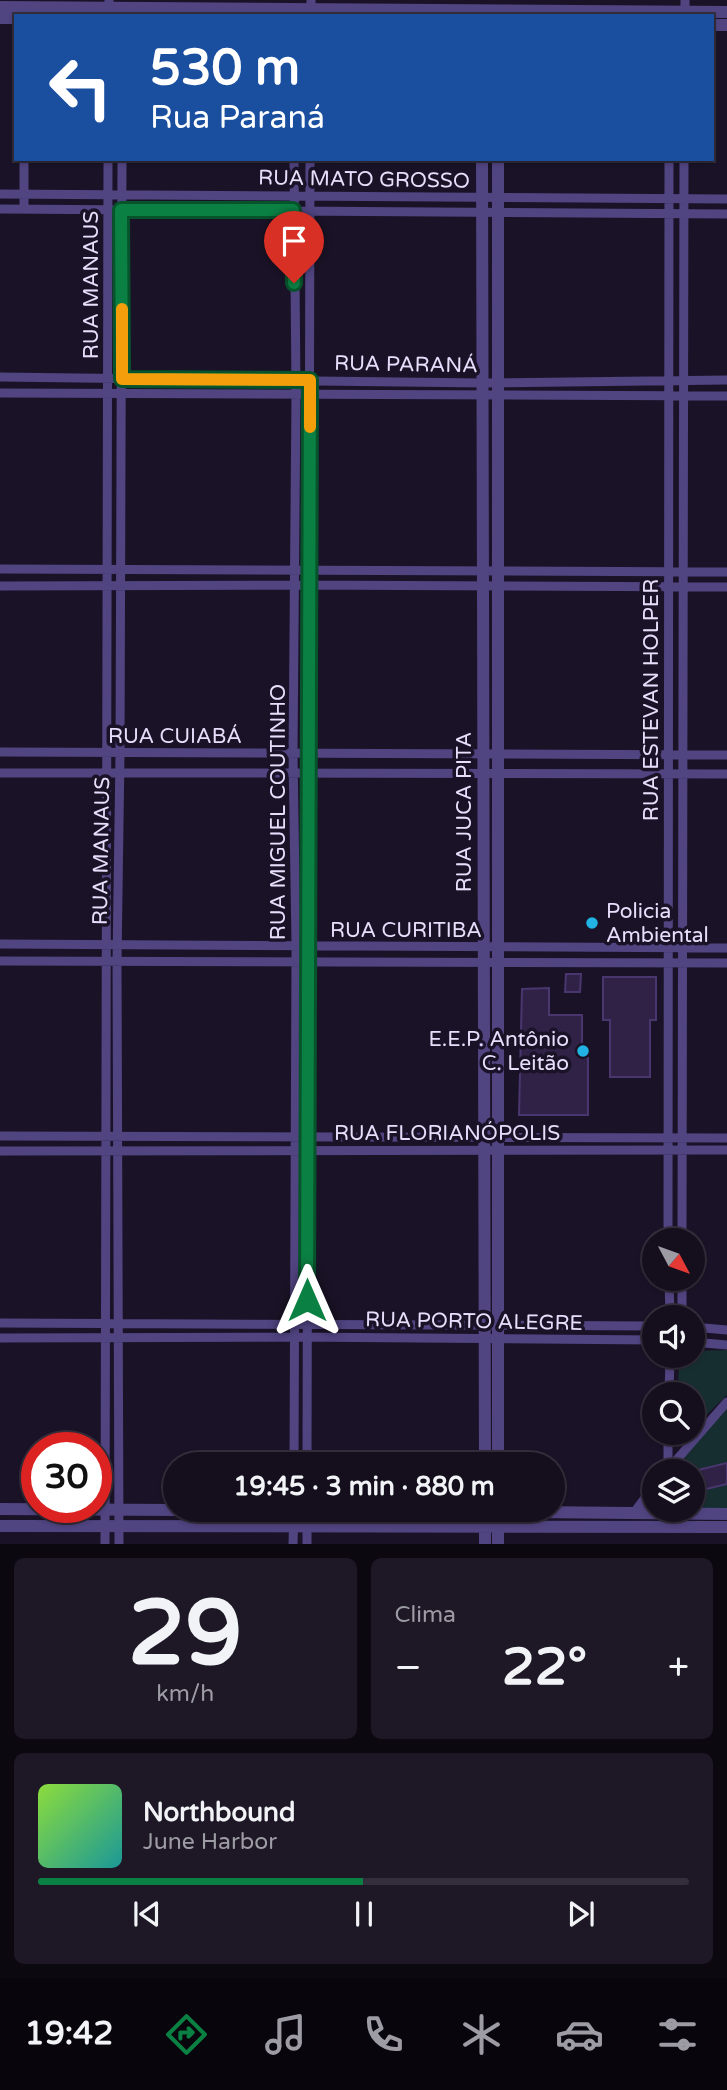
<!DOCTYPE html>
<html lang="pt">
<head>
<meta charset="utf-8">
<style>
  :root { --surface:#140e1d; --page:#1d1726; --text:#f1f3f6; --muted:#9d9ca4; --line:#332e3b; --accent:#0b8043 }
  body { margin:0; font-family:"Varela Round",sans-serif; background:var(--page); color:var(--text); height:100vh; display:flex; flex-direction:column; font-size:26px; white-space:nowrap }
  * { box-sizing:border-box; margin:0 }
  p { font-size:23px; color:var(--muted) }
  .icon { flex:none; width:38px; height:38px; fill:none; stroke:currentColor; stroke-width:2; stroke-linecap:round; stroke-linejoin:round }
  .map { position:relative; height:1544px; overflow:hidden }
  .side { display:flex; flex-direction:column; gap:14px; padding:14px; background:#0b0810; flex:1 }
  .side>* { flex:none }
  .top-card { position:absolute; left:14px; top:14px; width:700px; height:147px; border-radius:0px; box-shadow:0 2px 5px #0004,0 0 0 2px var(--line); background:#1a4fa0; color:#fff; overflow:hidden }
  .needle { width:46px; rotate:131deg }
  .buttons { position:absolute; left:642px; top:1228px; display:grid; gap:14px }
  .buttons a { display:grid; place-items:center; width:63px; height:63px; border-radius:50%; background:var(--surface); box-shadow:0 2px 5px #0004,0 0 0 2px var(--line); font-size:35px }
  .speed { position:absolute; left:21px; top:1432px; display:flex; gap:14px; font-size:35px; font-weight:700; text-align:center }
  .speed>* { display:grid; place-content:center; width:91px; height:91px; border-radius:50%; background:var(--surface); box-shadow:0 2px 5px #0004,0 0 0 2px var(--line); line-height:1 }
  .speed .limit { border:10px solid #d22; background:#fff; color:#111 }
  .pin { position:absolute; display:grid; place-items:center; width:60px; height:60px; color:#fff; margin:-72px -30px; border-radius:50% 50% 50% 0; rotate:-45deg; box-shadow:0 0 7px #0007 }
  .pin .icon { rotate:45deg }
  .me { position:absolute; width:77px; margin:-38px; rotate:0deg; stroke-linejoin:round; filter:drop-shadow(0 0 5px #0008) }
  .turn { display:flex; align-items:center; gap:24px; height:147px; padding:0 21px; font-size:32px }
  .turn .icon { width:91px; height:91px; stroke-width:2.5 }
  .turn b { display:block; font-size:49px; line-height:60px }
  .big { font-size:52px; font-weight:700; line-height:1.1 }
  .side .card { flex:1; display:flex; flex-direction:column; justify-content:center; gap:10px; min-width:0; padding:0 24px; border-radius:10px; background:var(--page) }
  .side .dial { align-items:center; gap:0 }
  .dial b { font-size:91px; line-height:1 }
  .song { display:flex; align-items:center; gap:21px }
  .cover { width:84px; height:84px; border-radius:10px; background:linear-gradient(135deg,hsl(90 70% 55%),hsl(180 70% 35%)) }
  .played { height:7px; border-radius:4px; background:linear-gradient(90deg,var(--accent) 50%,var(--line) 50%) }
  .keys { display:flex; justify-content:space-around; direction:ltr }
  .heat { display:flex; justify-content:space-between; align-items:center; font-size:38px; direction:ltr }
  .side .tiles { flex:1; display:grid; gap:14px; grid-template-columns:1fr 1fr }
  .card:last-child { grid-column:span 2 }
  .trip { position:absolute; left:163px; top:1452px; width:402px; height:70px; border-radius:35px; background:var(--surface); box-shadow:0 2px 5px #0004,0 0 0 2px var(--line); font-weight:700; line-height:70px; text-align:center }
  .menu { display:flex; height:112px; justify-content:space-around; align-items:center; background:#08060c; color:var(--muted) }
  .menu .icon { width:49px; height:49px }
  .menu .selected { color:var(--accent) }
  .menu b { font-size:32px; color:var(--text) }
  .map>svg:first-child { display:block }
  .green { fill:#172e31 }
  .building { fill:#2f2246; stroke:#4a366f; stroke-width:2 }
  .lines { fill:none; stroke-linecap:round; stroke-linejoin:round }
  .minor { stroke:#504481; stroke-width:9 }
  .tertiary { stroke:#504481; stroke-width:12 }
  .route-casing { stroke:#07532c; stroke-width:18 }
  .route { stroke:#0b8043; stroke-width:12 }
  .slow { stroke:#f59e0b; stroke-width:12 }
  .poi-dot { fill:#20b3e4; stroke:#1a1327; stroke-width:2.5 }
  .labels { text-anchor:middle; stroke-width:7; stroke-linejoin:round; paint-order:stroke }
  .street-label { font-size:21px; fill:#e6defb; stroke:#1a1327 }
  .poi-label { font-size:21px; fill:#e6defb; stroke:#1a1327; text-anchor:start }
</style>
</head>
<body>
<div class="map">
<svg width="727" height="1544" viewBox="0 0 727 1544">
  <rect width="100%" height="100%" fill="#1a1327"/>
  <!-- green -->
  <path class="green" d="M727,1350V1395L693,1428V1395H678L679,1356H693V1351Z
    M727,1406V1509L693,1508V1472H672Z"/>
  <!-- building -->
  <path class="building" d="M566,974H581L580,992H565Z
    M603,977H656V1020H650V1077H610V1020H603Z
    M549,988V1015H582V1058H588V1115H519L522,989Z
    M727,1463V1484L698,1491L694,1471Z"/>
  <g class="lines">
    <!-- minor -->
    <path class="minor" d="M109,16V0
      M311,16V0
      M685,16V0
      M24,159V209
      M294,159L296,393L293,754L296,946L294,1465
      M0,194L727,199
      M0,209L727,214
      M0,377L484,383L727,380
      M0,393L727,396
      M0,569L727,572
      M0,586L296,585L727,587
      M0,752L727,755
      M0,773C242,772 485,774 727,774
      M0,944L727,948
      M0,961L727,963
      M0,1136L727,1138
      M0,1151L727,1150
      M668,1241L669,159
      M682,1241L684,159
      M669,1279L670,1318
      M682,1318V1279
      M0,1323L654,1326
      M693,1327L727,1330
      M0,1338L295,1337L654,1340
      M693,1342L727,1345
      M669,1395L670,1356
      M307,1465L310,159
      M668,1470V1433
      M666,1472L727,1402
      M633,1514L654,1486
      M105,1544L108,159
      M119,1544L117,962L120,754L122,159
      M293,1544L294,1510
      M307,1544V1510"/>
    <!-- tertiary -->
    <path class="tertiary" d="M0,7L727,12
      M0,18H16
      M712,25H727
      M482,159L485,1465
      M498,1465V159
      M0,1509L175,1510
      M330,1510L727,1514
      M0,1526L727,1527
      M485,1544V1518
      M498,1544V1520"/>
  </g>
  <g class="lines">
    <!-- route casing -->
    <g class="route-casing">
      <path id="route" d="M294,283L293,210H121L122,379L310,380L307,1300"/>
    </g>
    <!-- route -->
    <use href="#route" class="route"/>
    <!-- slow -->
    <path class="slow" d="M122,309V379L310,380V427"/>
  </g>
  <!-- markers -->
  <g class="poi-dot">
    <circle cx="592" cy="923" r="7"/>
    <circle cx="583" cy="1051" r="7"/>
  </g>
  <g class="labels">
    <!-- street labels -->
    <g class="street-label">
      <text transform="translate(364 179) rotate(1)" y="7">RUA MATO GROSSO</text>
      <text transform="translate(91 285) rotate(-90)" y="7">RUA MANAUS</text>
      <text transform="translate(406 364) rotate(1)" y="7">RUA PARANÁ</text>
      <text transform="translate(651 700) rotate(-90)" y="7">RUA ESTEVAN HOLPER</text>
      <text x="175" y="743">RUA CUIABÁ</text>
      <text transform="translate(278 812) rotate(-90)" y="7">RUA MIGUEL COUTINHO</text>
      <text transform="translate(464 812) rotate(-90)" y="7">RUA JUCA PITA</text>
      <text transform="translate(101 851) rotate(-89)" y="7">RUA MANAUS</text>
      <text x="406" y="937">RUA CURITIBA</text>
      <text x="447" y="1140">RUA FLORIANÓPOLIS</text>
      <text transform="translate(474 1321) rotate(1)" y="7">RUA PORTO ALEGRE</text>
    </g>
    <!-- poi labels -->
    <g class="poi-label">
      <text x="606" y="918">Policia<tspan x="606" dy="24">Ambiental</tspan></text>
      <text x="569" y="1046" text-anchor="end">E.E.P. Antônio<tspan x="569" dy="24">C. Leitão</tspan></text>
    </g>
  </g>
</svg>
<div class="buttons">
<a><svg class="needle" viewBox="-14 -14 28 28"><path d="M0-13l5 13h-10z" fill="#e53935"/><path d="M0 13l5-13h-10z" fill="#9d9ca4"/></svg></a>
<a><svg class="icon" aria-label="sound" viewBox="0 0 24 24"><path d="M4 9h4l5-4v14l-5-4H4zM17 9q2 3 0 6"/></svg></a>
<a><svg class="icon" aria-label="search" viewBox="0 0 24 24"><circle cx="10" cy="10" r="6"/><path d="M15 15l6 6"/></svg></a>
<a><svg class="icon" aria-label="layers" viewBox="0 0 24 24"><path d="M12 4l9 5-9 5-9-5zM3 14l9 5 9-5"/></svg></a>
</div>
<div class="speed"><div class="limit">30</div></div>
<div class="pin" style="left:294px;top:283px;background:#d93025"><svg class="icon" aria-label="arrive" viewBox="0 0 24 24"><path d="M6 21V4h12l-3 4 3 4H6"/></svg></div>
<svg class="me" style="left:307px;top:1300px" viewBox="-20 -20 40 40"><path d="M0-17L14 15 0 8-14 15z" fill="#0b8043" stroke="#fff" stroke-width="4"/></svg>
<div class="trip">19:45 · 3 min · 880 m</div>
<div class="top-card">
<div class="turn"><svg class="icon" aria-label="left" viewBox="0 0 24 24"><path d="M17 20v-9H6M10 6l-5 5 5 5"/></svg><div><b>530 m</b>Rua Paraná</div></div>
</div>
</div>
<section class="side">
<div class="tiles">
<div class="card dial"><b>29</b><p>km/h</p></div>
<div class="card"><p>Clima</p>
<div class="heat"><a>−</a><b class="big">22°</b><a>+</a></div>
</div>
<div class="card">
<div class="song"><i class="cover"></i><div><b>Northbound</b><p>June Harbor</p></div></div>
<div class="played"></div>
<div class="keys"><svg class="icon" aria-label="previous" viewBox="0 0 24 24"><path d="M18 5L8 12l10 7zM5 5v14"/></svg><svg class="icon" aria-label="pause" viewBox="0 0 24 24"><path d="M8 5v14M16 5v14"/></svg><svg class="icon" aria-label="next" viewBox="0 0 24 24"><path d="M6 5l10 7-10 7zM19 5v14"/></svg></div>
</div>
</div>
</section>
<nav class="menu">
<b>19:42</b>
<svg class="icon selected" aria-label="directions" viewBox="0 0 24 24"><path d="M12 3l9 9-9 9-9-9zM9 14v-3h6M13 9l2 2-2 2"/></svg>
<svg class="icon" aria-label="music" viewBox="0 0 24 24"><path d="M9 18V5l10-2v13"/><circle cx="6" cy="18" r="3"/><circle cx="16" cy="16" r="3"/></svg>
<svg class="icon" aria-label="phone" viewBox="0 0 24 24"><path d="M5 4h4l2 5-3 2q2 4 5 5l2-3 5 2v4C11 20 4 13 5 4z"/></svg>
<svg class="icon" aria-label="climate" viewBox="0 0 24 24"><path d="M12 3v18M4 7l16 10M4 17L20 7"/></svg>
<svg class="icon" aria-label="car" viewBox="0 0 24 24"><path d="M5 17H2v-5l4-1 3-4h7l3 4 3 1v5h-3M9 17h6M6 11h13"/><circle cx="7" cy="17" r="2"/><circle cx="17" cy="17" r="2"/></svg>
<svg class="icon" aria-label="filters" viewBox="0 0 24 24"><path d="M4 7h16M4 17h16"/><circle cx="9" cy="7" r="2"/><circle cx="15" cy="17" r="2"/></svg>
</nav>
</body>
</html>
